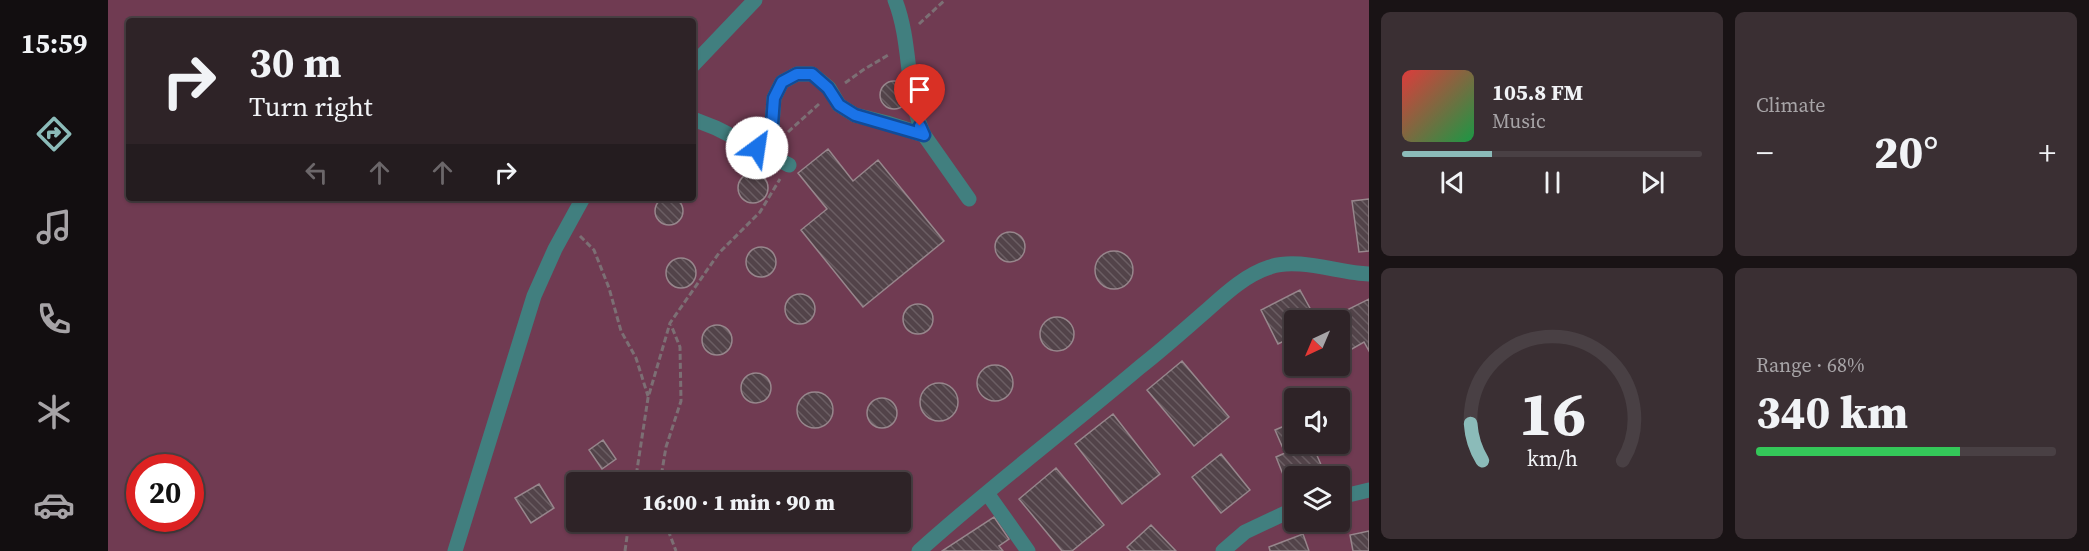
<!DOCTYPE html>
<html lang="en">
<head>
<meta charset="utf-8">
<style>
  :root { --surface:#2e2327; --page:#3a2f33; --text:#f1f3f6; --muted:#a7a4a7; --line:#494044; --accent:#8bbbb9 }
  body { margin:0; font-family:"Source Serif 4",serif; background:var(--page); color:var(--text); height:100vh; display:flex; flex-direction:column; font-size:22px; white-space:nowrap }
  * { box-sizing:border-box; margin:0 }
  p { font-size:20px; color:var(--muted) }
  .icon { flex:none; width:33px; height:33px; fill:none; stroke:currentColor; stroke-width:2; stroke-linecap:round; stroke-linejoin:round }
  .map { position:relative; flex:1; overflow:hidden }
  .sheet { display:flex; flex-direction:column; gap:12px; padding:12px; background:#191315; width:720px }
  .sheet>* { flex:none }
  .hud { position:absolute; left:18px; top:18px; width:570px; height:183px; border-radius:6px; box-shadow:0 2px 4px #0004,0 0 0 2px var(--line); background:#2e2327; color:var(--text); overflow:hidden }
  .needle { width:39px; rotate:224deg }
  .buttons { position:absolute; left:1176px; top:310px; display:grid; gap:12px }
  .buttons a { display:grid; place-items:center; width:66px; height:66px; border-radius:6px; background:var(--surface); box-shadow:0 2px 4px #0004,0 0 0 2px var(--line); font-size:30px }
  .speed { position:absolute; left:18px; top:454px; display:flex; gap:12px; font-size:30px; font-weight:700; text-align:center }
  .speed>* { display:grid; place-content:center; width:78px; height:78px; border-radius:50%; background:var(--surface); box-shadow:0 2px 4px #0004,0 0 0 2px var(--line); line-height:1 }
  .speed .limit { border:9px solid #d22; background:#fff; color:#111 }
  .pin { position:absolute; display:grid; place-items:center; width:51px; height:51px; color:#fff; margin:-62px -26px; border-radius:50% 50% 50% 0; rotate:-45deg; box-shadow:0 0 6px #0007 }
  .pin .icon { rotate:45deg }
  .me { position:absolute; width:66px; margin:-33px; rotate:31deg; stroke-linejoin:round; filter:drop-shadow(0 0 4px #0008) }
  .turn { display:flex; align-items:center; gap:21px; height:126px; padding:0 24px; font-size:27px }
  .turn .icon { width:78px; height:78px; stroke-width:2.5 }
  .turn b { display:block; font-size:42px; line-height:51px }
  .lanes { display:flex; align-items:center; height:57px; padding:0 24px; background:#0003; justify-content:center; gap:30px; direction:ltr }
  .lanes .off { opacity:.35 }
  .big { font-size:45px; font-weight:800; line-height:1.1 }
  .sheet .widget { flex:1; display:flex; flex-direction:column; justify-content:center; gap:9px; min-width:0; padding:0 21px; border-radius:9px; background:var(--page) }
  .sheet .dial { align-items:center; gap:0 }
  .dial svg { height:156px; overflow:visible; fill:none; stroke:var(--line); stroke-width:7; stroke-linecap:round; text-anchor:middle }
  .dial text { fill:var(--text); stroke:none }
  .song { display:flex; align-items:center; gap:18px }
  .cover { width:72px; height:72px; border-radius:9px; background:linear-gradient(135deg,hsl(0 70% 55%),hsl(140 70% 35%)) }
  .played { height:6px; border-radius:3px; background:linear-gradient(90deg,var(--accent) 30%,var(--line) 30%) }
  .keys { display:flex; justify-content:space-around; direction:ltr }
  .heat { display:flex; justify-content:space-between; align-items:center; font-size:33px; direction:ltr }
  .charge { height:9px; border-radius:4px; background:linear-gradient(90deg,#34c759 68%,var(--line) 0) }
  .sheet .tiles { flex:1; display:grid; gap:12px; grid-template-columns:repeat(2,1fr) }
  .trip { position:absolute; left:458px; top:472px; width:345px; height:60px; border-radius:6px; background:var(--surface); box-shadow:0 2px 4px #0004,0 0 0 2px var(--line); font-weight:800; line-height:60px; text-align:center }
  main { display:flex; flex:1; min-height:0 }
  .dock { display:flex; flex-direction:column; width:108px; justify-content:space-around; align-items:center; background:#120e10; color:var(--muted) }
  .dock .icon { width:42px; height:42px }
  .dock .selected { color:var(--accent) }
  .dock b { font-size:27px; color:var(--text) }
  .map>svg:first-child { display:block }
  .green { fill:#703b52; fill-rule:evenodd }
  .building { fill:url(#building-back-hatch); stroke:#97868c; stroke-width:1.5 }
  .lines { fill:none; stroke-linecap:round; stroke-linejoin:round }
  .path { stroke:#7c6f74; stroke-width:3; stroke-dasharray:6 3; stroke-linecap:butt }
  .minor { stroke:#417f7f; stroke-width:15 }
  .route-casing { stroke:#114b97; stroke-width:15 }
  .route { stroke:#1a73e8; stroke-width:10 }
</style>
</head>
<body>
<main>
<nav class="dock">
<b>15:59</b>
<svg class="icon selected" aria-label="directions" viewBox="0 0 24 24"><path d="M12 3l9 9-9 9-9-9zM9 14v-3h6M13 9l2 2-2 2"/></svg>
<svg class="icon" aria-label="music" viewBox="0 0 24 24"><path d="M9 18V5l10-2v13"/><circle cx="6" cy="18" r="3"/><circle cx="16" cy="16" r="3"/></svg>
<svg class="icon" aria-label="phone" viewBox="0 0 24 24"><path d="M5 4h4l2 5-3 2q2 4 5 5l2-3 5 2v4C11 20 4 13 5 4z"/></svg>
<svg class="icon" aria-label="climate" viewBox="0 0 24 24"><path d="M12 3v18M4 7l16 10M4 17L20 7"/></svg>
<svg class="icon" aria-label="car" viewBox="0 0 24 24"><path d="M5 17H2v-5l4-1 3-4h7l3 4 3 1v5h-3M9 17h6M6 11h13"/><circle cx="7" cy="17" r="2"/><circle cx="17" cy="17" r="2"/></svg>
</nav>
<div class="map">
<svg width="1261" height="551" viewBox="0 0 1261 551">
  <defs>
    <pattern id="building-back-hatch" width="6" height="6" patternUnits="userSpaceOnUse" patternTransform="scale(1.5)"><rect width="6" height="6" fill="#524349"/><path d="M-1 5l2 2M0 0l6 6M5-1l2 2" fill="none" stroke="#6b5e63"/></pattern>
  </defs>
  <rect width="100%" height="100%" fill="#3d2f34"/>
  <!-- green -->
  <path class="green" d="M0,0H1261V551H0ZM21,21H585V198H21ZM1186,321H1232V366H1186ZM1186,399H1232V444H1186ZM32,468H82V519H32ZM1186,477H1232V522H1186ZM468,483H792V522H468Z"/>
  <!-- building -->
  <path class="building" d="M772 95a14 14 0 1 1 28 0a14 14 0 1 1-28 0Z
    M720,149L745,181L770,160L836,241L755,307L693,230L719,209L690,173Z
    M630 188a15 15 0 1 1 30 0a15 15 0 1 1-30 0Z
    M547 211a14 14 0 1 1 28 0a14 14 0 1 1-28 0Z
    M1261,199V251L1251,252L1244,201Z
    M887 247a15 15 0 1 1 30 0a15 15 0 1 1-30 0Z
    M638 262a15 15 0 1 1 30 0a15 15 0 1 1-30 0Z
    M987 270a19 19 0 1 1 38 0a19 19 0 1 1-38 0Z
    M558 273a15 15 0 1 1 30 0a15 15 0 1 1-30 0Z
    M1192,290L1209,321H1186V342L1184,337L1170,344L1153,310Z
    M677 309a15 15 0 1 1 30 0a15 15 0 1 1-30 0Z
    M1261,299V351L1256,342L1244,349L1232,325V321L1227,316Z
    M795 319a15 15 0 1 1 30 0a15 15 0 1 1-30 0Z
    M932 334a17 17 0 1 1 34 0a17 17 0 1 1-34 0Z
    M594 340a15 15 0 1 1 30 0a15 15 0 1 1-30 0Z
    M1074,361L1121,417L1086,446L1039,390Z
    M869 383a18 18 0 1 1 36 0a18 18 0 1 1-36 0Z
    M633 388a15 15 0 1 1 30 0a15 15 0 1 1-30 0Z
    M812 402a19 19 0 1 1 38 0a19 19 0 1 1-38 0Z
    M689 410a18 18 0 1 1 36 0a18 18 0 1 1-36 0Z
    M759 413a15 15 0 1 1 30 0a15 15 0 1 1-30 0Z
    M1005,414L1052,474L1014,504L967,444Z
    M1186,422V444H1204L1214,467L1178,482L1168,457L1177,453L1167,430Z
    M495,440L508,459L494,469L481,450Z
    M1113,454L1142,490L1113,513L1084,477Z
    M948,468L996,525L964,551H954L911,499Z
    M431,484L446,508L423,523L407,498Z
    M886,517L901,539L891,546L895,551H834Z
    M1043,525L1068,551H1023L1019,547Z
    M1261,531V551H1245L1242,535Z
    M1195,534L1201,551H1162L1161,547Z"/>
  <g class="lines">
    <!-- path -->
    <path class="path" d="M811,24L837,0
      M737,83L755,70L782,54
      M680,132L711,104
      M472,236L486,250L501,288L513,331L528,358L540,396
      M527,483L540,398L562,323L611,253L652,212L672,179
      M552,483L558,447L573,401L572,347L563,325
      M557,522L568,551
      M517,551L521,522"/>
    <!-- minor -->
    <path class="minor" d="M787,0C804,43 797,93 816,135L861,199
      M585,65L647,0
      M585,119L608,128L681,165
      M649,148L663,138L666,98L674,82L689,74H704L721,88L731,105L747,115L779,123L816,135
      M879,493L920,551
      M1232,497L1261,490
      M347,551L426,296L447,249L475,198
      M811,551C882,487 959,429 1032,367C1055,349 1076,330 1098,311C1117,294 1137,275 1162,267C1190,257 1231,273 1261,274
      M1115,551L1137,532L1186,509"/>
  </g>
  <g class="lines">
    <!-- route casing -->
    <g class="route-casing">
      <path id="route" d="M649,148L663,138L666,98L674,82L689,74H704L720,88L731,105L747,115L816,135L812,126"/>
    </g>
    <!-- route -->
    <use href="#route" class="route"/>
  </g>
</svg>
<div class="buttons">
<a><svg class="needle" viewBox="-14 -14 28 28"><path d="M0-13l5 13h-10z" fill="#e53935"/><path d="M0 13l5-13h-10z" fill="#a7a4a7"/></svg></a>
<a><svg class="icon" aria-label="sound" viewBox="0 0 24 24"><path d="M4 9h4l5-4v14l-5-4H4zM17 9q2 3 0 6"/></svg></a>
<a><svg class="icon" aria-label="layers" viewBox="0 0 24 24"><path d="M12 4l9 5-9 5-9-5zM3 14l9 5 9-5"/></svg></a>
</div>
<div class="speed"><div class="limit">20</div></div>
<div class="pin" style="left:812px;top:126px;background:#d93025"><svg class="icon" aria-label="arrive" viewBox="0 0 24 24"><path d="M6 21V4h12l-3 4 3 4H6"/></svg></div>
<svg class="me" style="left:649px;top:148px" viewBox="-20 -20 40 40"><circle r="19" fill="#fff"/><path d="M0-13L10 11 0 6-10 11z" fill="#1a73e8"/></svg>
<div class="trip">16:00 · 1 min · 90 m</div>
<div class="hud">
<div class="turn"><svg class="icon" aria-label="right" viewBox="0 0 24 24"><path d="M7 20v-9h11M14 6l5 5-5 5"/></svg><div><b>30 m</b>Turn right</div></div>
<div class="lanes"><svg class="icon off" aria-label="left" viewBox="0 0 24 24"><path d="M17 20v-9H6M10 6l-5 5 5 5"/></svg><svg class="icon off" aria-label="ahead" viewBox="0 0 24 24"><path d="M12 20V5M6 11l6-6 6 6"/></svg><svg class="icon off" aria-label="ahead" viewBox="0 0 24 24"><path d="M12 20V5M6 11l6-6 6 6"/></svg><svg class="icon" aria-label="right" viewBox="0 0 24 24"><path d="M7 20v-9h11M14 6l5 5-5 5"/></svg></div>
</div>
</div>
<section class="sheet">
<div class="tiles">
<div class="widget">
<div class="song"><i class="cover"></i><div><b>105.8 FM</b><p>Music</p></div></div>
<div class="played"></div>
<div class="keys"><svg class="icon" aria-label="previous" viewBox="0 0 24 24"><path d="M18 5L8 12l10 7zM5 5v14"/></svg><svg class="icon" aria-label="pause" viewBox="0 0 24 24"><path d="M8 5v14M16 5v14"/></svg><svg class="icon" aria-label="next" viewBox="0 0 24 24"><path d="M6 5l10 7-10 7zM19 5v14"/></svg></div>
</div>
<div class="widget"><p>Climate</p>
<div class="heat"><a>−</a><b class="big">20°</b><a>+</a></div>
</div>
<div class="widget dial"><svg viewBox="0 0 100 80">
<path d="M14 69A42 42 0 1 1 86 69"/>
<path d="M14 69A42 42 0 0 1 8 50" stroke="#8bbbb9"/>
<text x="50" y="56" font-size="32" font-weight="700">16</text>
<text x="50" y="72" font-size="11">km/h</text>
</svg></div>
<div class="widget"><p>Range · 68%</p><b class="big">340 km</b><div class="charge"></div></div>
</div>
</section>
</main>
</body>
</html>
